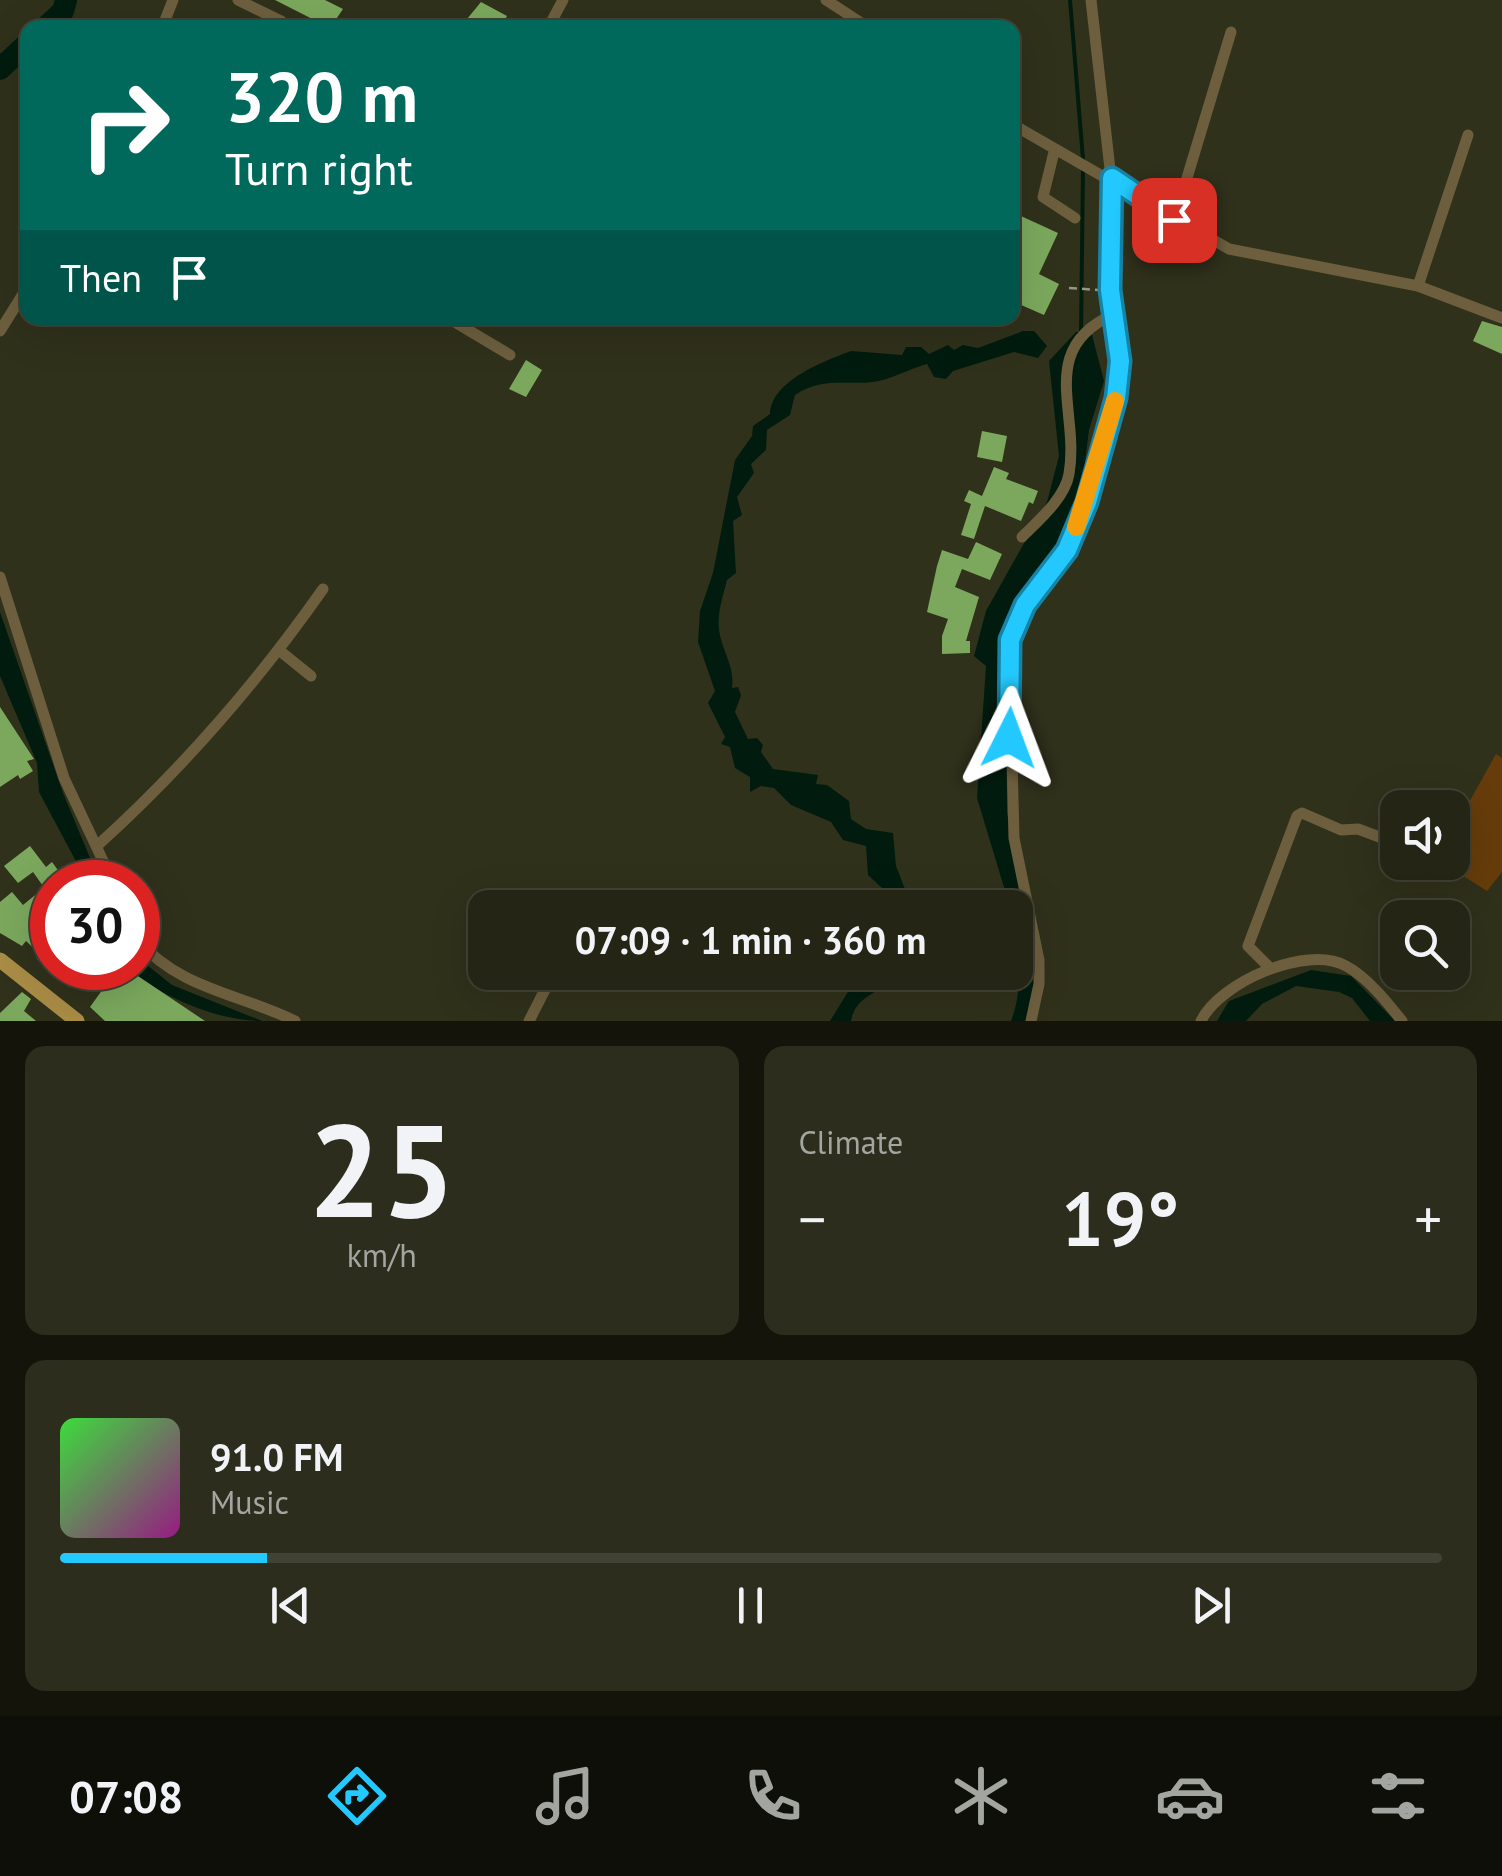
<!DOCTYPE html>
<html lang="en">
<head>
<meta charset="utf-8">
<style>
  :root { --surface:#242514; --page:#2c2d1d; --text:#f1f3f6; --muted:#a3a5a0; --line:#414234; --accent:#23c9fe }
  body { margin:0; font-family:"PT Sans",sans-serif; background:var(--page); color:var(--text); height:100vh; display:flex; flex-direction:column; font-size:38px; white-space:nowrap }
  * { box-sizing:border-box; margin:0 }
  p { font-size:32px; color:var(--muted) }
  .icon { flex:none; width:55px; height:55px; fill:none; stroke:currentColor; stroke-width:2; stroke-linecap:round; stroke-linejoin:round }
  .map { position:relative; height:1021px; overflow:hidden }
  .side { display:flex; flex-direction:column; gap:25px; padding:25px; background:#14140b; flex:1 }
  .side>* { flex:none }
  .guide { position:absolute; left:20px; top:20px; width:1000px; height:305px; border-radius:20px; box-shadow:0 10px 40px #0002,0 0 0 2px var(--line); background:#00695c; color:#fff; overflow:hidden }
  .controls { position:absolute; left:1380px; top:790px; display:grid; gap:20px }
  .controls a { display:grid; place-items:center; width:90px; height:90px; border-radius:20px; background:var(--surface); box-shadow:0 10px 40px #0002,0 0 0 2px var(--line); font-size:50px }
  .speed { position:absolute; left:30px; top:860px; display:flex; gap:20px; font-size:50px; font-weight:700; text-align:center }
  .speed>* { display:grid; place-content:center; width:130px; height:130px; border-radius:50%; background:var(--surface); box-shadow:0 10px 40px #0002,0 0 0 2px var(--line); line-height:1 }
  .speed .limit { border:15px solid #d22; background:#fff; color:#111 }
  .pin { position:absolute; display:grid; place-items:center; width:85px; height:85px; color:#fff; margin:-42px; border-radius:20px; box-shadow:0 5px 15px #0006 }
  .me { position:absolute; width:110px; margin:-55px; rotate:3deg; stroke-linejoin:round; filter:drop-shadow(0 0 8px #0008) }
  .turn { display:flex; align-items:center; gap:35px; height:210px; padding:0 40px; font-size:45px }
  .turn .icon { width:130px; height:130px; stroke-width:2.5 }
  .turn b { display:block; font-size:70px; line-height:85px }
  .then { display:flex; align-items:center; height:95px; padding:0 40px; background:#0003; gap:20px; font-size:38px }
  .big { font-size:75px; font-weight:700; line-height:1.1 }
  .side .card { flex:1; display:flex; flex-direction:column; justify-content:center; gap:15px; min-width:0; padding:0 35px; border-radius:20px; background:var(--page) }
  .side .dial { align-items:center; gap:0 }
  .dial b { font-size:130px; line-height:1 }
  .song { display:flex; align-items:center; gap:30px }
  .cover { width:120px; height:120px; border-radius:15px; background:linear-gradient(135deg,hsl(120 70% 55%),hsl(310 70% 35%)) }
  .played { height:10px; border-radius:5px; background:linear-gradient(90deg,var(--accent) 15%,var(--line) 15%) }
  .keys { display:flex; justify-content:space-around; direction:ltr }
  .heat { display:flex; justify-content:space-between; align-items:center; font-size:55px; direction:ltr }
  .side .tiles { flex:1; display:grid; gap:25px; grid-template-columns:1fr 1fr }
  .card:last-child { grid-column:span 2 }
  .trip { position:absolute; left:468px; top:890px; width:565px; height:100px; border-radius:20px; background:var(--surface); box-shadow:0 10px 40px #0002,0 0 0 2px var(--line); font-weight:700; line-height:100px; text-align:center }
  .tabs { display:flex; height:160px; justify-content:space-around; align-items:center; background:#0e0f08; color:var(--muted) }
  .tabs .icon { width:70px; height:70px }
  .tabs .on { color:var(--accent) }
  .tabs b { font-size:45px; color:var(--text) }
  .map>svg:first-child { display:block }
  .green { fill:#663c0a }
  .water { fill:#011c0e }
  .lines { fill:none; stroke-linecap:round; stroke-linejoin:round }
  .stream { stroke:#011c0e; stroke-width:4 }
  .river { stroke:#011c0e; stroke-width:22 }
  .building { fill:#7ba85d }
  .path { stroke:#959684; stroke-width:2.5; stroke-dasharray:8 5; stroke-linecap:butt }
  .minor { stroke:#6d5f3e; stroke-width:11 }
  .major { stroke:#a98c45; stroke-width:15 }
  .route-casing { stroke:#1783a5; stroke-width:25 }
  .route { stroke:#23c9fe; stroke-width:18 }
  .slow { stroke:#f59e0b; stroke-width:18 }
</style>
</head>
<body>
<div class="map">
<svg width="1502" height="1021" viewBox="0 0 1502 1021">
  <rect width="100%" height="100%" fill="#30311b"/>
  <!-- green -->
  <path class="green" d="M1496,754L1502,758V872L1487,891L1443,863L1452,862L1453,831Z"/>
  <!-- water -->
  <path class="water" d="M1023,331H1034L1047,346L1038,358L1014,352L953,371L946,379L934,377L927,364C913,368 903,373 889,378C857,390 827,373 795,395L790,415L767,430L766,450L751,464L754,473L737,497L742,515L733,521L736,573L727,580C723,596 717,613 719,630C722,652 735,665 732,688L738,687L741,695L735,712L748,739L757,738L763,745L761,752L773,769L818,775L816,784L827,785L849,801L851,819L866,829L893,833L896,866L912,907H894L895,900L868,875L866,846L843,840L831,822L791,805L774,788L761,786L750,792V777L735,768L730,747L721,744L725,737L708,703L715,691L698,642L700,611L713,573L735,460L752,436L753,426L770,414C771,381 824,361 851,351L902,355L906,347H921L929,354L948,345L954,350L963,345L978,348Z
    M1091,331L1104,381L1089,430L1079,509L1060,552L1018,608L1006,676L1007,813L1034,945L1036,988L1027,1021H1011C1026,982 1015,947 1015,908L1010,907L977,798L986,666L974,656L986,611L1047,502L1059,456L1049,361L1076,332Z
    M0,612L63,793L100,882H87L39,792L37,763L0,676Z
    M138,958L172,985L262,1021C218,1021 161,997 127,968H138Z
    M1311,970L1351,976L1395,1021H1370L1352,998L1339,992L1296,986L1262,1004L1246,1021H1217L1229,1001Z
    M874,973L896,974C882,995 856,993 851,1021H830L854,982L866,981Z"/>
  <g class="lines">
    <!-- stream -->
    <path class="stream" d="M1070,0L1083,159
      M1081,334L1083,168"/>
    <!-- river -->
    <path class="river" d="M45,28L63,11L66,0
      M0,69L28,43"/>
  </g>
  <!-- building -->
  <path class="building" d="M275,0H325L343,9L330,28Z
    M481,2L507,16L500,28L467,19Z
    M1012,212L1058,233L1039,274L1059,284L1044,315L1012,301Z
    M1482,321L1502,327V354L1473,341Z
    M526,360L542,370L526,397L509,389Z
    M982,431L1007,436L1002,462L977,457Z
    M994,467L1009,473L1006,479L1038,491L1033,504L1029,502L1021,521L985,506L974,539L961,535L971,504L964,501L969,490L982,496Z
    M976,542L1002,554L990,580L962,569L955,587L979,597L966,641H970V653L942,654V636L948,619L927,612L937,566L942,550L968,559Z
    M0,707L34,759L27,761L33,771L20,779L18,775L0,787Z
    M30,846L46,867L52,862L60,873L43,886L33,872L18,883L4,866Z
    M45,887L52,897V968H87L69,987L37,959L41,955L26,941L22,946L0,933V902L12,892L23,905Z
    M118,968H126L205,1021H105L90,1007Z
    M22,992L31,999L24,1011L36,1021H0V1013Z"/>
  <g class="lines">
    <!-- path -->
    <path class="path" d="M1069,288L1099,290"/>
    <!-- minor -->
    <path class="minor" d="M238,0L281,21
      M826,0L869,28
      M162,28L173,0
      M548,28L563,0
      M1012,124L1229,249L1418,286L1502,318
      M1054,152L1043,197L1075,218
      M1174,221L1231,32
      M1418,286L1468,135
      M448,318L510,355
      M0,331L28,286
      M1022,537C1038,521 1065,498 1069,474C1080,411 1036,349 1114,314
      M0,577L64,778L113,882
      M280,651L311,676
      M98,845C183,768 257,683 323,589
      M138,940C179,989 241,994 295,1021
      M1270,968L1248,946L1297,816L1302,813L1341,830L1358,829L1398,844
      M529,1021L554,972
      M1031,1021L1039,984V960L1014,838L1009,640L1025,605L1067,550L1087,502L1116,398L1120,361L1111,290V178L1091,0
      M1201,1021C1219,983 1306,944 1346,966C1367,977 1387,1002 1402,1021"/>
    <!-- major -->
    <path class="major" d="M0,960L77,1021"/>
  </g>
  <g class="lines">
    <!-- route casing -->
    <g class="route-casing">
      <path id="route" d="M1009,738L1010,640L1025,605L1067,550L1087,502L1116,398L1120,361L1110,290L1112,178L1174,220"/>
    </g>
    <!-- route -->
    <use href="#route" class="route"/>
    <!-- slow -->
    <path class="slow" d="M1076,527L1115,401"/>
  </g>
</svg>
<div class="controls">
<a><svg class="icon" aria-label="sound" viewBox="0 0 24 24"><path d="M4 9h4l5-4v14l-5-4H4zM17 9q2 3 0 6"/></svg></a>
<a><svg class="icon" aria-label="search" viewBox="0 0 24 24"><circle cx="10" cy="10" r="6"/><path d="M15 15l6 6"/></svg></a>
</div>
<div class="speed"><div class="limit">30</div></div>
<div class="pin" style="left:1174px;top:220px;background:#d93025"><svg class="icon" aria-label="arrive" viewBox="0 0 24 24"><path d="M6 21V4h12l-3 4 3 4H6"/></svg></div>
<svg class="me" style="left:1009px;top:738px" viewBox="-20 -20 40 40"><path d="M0-17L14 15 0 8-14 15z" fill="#23c9fe" stroke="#fff" stroke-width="4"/></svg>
<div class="trip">07:09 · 1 min · 360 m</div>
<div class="guide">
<div class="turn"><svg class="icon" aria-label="right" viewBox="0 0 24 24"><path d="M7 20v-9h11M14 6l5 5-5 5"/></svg><div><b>320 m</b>Turn right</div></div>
<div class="then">Then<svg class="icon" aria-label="arrive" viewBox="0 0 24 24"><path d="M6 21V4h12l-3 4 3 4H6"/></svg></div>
</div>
</div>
<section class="side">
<div class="tiles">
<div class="card dial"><b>25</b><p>km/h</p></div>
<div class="card"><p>Climate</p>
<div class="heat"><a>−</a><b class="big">19°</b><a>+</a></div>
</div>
<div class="card">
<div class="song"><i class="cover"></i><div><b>91.0 FM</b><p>Music</p></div></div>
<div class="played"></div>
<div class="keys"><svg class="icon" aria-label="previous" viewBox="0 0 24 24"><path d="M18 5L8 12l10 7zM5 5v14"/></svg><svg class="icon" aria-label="pause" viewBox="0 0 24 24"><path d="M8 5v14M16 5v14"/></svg><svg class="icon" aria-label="next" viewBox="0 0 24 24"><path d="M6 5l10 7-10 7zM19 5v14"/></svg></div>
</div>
</div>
</section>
<nav class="tabs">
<b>07:08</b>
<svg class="icon on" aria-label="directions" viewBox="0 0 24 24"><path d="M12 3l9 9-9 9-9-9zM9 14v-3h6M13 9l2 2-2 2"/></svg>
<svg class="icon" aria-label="music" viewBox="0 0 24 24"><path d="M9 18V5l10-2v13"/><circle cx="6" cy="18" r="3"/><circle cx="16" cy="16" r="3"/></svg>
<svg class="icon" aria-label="phone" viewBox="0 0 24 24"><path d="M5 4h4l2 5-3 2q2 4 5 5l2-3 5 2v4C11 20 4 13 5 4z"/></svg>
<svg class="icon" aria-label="climate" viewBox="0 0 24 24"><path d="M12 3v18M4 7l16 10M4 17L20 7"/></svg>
<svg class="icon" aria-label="car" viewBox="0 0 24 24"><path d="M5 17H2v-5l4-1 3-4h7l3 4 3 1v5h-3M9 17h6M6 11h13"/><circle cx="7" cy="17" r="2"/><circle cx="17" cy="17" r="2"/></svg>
<svg class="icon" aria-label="filters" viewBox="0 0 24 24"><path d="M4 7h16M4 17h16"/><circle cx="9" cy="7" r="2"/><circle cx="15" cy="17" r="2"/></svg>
</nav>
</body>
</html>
